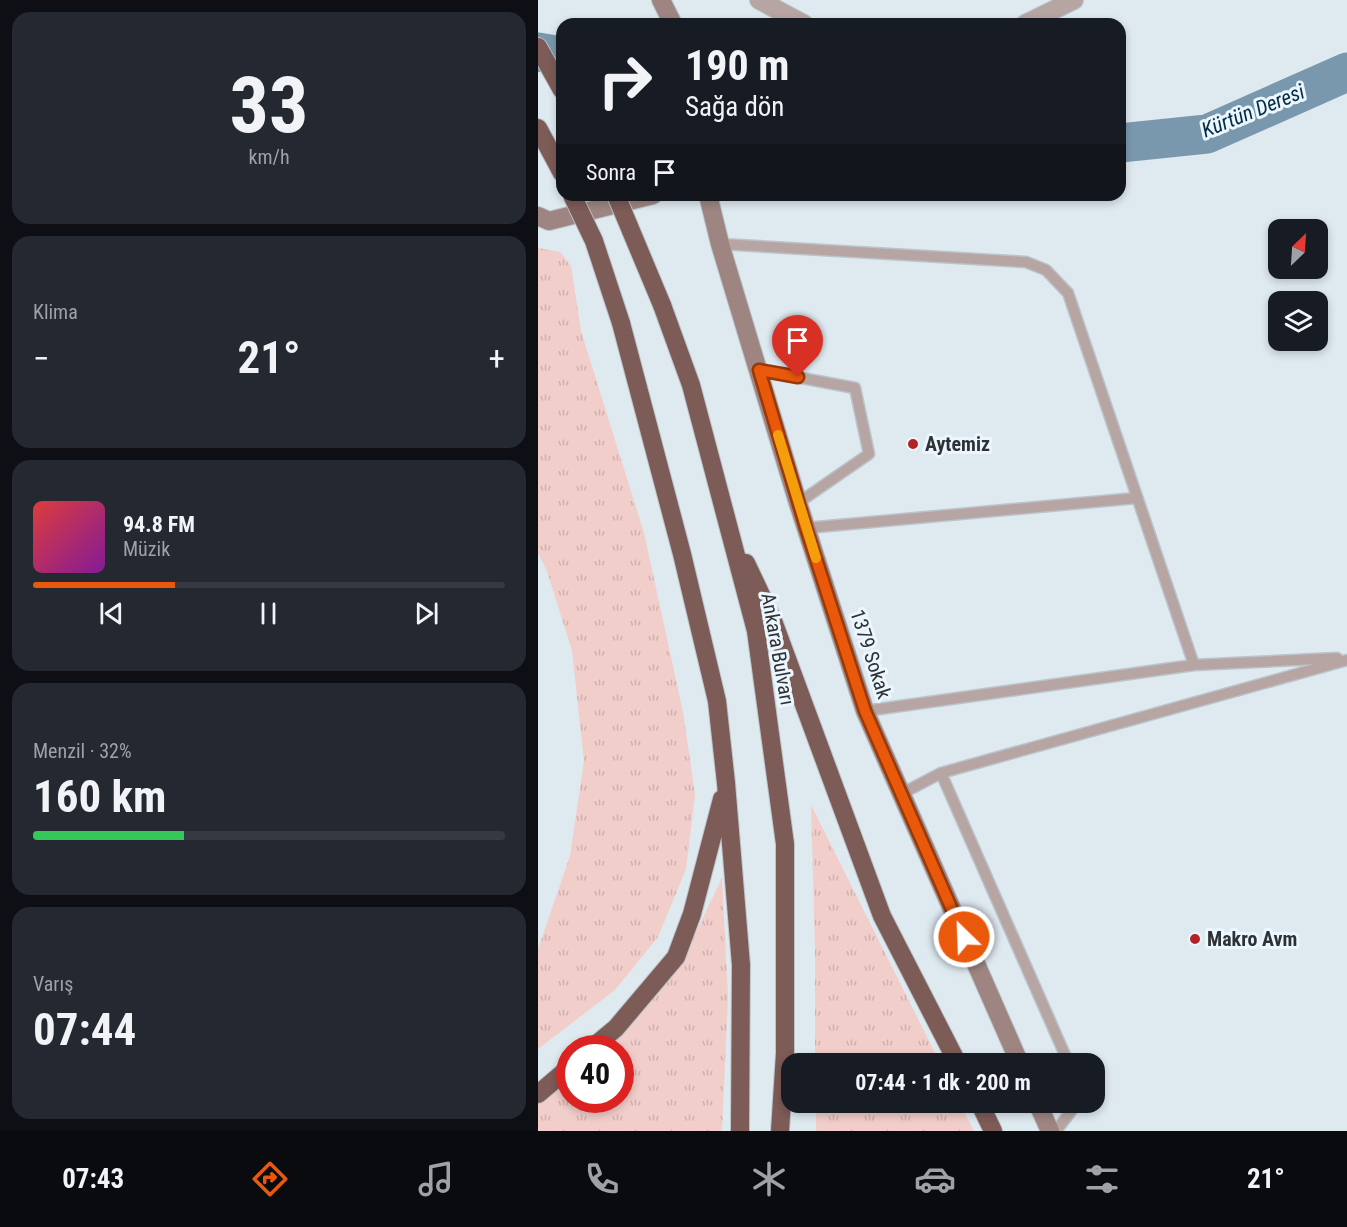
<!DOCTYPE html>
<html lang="tr">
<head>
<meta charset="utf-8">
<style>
  :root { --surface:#171b24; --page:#242831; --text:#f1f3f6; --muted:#9ea1a6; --line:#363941; --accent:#ea580c }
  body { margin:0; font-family:"Roboto Condensed",sans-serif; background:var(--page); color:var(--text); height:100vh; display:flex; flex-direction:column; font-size:22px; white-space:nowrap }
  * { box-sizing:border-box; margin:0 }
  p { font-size:20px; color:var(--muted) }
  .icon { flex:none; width:33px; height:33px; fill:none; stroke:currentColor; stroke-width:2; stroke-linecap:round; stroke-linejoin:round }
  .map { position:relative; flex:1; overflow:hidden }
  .sheet { display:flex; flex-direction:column; gap:12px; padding:12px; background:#0d0f14; width:538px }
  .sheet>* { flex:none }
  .guide { position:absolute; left:18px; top:18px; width:570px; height:183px; border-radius:18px; box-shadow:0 3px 9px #0003; background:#171b24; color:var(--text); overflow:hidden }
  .needle { width:39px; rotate:25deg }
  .buttons { position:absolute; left:730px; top:219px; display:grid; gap:12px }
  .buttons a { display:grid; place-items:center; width:60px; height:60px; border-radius:12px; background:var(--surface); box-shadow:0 3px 9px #0003; font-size:30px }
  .speed { position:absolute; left:18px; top:1035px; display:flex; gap:12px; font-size:30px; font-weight:700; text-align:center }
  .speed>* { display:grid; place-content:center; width:78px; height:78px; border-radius:50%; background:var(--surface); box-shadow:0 3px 9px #0003; line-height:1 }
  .speed .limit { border:9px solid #d22; background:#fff; color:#111 }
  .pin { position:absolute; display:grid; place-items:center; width:51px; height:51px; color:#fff; margin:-62px -26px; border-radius:50% 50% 50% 0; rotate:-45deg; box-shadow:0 0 6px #0007 }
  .pin .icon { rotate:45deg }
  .me { position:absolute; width:66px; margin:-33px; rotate:336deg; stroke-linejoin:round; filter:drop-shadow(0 0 4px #0008) }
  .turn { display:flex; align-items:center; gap:21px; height:126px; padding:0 30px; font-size:27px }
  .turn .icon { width:78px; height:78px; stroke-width:2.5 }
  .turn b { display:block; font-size:42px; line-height:51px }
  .then { display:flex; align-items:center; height:57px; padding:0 30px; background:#0003; gap:12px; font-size:22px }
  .big { font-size:45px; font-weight:700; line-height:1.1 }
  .sheet .tile { flex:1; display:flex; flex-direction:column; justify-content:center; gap:9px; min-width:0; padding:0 21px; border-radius:18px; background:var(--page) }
  .sheet .dial { align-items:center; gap:0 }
  .dial b { font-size:78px; line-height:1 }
  .song { display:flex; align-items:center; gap:18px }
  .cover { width:72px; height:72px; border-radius:9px; background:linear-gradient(135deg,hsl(0 70% 55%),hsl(290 70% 35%)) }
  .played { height:6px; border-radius:3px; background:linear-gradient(90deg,var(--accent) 30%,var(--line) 30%) }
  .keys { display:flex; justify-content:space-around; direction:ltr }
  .heat { display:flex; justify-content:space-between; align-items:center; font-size:33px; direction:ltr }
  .charge { height:9px; border-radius:4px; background:linear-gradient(90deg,#34c759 32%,var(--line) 0) }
  .trip { position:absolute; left:243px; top:1053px; width:324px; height:60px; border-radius:18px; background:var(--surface); box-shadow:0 3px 9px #0003; font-weight:700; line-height:60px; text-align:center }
  .dock { display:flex; height:96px; justify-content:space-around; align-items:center; background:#090b0e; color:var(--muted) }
  .dock .icon { width:42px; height:42px }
  .dock .on { color:var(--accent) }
  .dock b { font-size:27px; color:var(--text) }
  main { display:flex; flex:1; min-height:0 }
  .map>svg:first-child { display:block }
  .grass { fill:url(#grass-tufts) }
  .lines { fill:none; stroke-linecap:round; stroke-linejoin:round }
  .river { stroke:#7a98ad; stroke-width:39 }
  .lane-casing { stroke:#bbc4cb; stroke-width:13 }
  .street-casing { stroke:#bbc4cb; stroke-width:20 }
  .secondary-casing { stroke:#bbc4cb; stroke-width:20 }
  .highway-casing { stroke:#bbc4cb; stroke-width:20 }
  .lane { stroke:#b7a5a3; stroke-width:10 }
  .street { stroke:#b7a5a3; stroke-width:18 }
  .secondary { stroke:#9e8582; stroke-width:18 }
  .highway { stroke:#7d5b57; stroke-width:18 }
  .highway-bridge-casing { stroke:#bbc4cb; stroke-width:20; stroke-linecap:butt }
  .highway-bridge { stroke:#7d5b57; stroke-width:18 }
  .route-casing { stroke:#983908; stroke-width:15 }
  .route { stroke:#ea580c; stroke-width:10 }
  .slow { stroke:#f59e0b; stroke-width:10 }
  .poi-dot { fill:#b32224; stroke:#ebf6fe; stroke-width:2 }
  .labels { text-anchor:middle; stroke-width:6; stroke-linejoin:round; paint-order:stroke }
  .poi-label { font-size:20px; font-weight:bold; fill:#2e3235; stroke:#ebf6fe; text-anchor:start }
  .street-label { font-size:20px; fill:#2e3235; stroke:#ebf6fe }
  .water-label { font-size:21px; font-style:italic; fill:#022c43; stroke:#ebf6fe }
</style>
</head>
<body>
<main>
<section class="sheet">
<div class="tile dial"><b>33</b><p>km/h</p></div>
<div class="tile"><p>Klima</p>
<div class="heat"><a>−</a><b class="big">21°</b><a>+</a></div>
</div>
<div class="tile">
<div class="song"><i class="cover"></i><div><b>94.8 FM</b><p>Müzik</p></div></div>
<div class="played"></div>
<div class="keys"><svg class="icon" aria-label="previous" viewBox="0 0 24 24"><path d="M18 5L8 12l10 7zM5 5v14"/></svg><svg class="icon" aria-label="pause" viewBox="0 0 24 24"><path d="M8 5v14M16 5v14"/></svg><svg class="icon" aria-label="next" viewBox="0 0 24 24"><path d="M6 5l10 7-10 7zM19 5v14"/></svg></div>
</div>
<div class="tile"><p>Menzil · 32%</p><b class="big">160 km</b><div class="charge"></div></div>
<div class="tile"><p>Varış</p><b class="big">07:44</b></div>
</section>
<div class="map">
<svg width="809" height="1131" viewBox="0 0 809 1131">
  <defs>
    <pattern id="grass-tufts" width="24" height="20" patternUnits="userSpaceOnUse" patternTransform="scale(1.5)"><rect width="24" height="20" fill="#f2ceca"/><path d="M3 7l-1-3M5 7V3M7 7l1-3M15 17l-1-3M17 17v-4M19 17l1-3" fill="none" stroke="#d0b1ae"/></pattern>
  </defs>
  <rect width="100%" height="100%" fill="#dee9f0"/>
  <!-- grass -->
  <path class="grass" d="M0,248L22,252L33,266L43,331L106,533L145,712L157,795L148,869L120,937L77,990L0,1049V949L32,856L46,761L34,651L9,571L0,553Z
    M273,805L402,1063H277V949Z
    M184,878L190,997L184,1131H0V1102L31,1079L32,1100H82V1048H65L149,951Z
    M278,1103H421L436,1131H278Z"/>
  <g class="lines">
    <!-- river -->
    <path class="river" d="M0,52L24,56
      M582,143L669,134L809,72"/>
    <!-- lane casing -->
    <g class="lane-casing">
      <path id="lane" d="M182,244L488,262L508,270L530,293L656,665
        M221,370L317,388L331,454L260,503
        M268,528L599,498
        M327,711L656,665L799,658
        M363,794L403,773
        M531,1064L403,773L809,660
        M518,1131L540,1102"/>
    </g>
    <!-- street casing -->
    <g class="street-casing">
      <path id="street" d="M221,0L266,24
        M487,24L536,0"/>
    </g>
    <!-- secondary casing -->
    <g class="secondary-casing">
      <path id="secondary" d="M123,0L135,24
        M170,195L182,244L260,503L327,711L482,1064
        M0,216L11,221L115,195
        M499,1102L512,1131"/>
    </g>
    <!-- highway casing -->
    <g class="highway-casing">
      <path id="highway" d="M0,47L24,90
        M0,128L24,173
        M124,305L153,385L218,631L247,844V1053L242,1131
        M83,323L144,554L179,701L188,783L203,965L202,1131
        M208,563L234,618L344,916L420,1064
        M54,1048L78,1028L138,957L154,914L184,799
        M0,1094L32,1067
        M441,1102L455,1131"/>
    </g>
    <!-- lane -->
    <use href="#lane" class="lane"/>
    <!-- street -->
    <use href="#street" class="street"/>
    <!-- secondary -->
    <use href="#secondary" class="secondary"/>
    <!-- highway -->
    <use href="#highway" class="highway"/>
    <!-- highway-bridge casing -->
    <g class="highway-bridge-casing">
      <path id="highway-bridge" d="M34,195L56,241L83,323
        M78,195L124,305"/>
    </g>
    <!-- highway-bridge -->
    <use href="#highway-bridge" class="highway-bridge"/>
  </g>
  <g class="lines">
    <!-- route casing -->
    <g class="route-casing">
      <path id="route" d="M260,377L221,370L268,528L327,711L426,937"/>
    </g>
    <!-- route -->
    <use href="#route" class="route"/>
    <!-- slow -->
    <path class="slow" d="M240,435L278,558"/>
  </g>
  <!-- markers -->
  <g class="poi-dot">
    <circle cx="375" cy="444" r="6"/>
    <circle cx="657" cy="939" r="6"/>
  </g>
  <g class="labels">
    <!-- poi labels -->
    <g class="poi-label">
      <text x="387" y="451">Aytemiz</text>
      <text x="669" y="946">Makro Avm</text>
    </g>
    <!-- street labels -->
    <g class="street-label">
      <text transform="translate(240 649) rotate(80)" y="7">Ankara Bulvarı</text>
      <text transform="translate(333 654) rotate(72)" y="7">1379 Sokak</text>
    </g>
    <!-- water labels -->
    <g class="water-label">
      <text transform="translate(715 111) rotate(-22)" y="7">Kürtün Deresi</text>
    </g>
  </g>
</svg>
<div class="buttons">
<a><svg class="needle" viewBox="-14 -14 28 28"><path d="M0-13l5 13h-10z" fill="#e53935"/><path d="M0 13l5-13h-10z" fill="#9ea1a6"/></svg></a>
<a><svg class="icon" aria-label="layers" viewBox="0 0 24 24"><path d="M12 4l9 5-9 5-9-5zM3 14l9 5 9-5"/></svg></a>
</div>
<div class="speed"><div class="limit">40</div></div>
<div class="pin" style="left:260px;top:377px;background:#d93025"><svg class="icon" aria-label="arrive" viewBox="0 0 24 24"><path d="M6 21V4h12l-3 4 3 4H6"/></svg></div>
<svg class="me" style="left:426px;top:937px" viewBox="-20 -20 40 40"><circle r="17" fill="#ea580c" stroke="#fff" stroke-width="3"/><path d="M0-11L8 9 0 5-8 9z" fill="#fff"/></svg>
<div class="trip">07:44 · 1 dk · 200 m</div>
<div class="guide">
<div class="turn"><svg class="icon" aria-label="right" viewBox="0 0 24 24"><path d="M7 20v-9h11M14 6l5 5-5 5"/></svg><div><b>190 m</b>Sağa dön</div></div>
<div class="then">Sonra<svg class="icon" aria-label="arrive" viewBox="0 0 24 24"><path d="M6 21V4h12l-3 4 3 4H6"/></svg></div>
</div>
</div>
</main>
<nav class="dock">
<b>07:43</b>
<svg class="icon on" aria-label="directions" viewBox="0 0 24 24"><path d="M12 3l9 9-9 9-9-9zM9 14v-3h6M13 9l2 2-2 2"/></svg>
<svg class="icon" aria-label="music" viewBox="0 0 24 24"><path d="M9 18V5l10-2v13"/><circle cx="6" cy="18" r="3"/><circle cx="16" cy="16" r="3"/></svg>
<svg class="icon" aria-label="phone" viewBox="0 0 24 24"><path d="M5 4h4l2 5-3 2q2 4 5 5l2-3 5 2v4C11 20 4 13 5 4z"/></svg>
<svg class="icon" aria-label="climate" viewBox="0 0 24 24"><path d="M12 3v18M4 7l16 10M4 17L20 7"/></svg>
<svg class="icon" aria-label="car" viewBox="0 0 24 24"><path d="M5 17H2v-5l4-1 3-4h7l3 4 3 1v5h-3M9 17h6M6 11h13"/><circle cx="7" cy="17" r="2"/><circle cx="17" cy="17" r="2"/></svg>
<svg class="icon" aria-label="filters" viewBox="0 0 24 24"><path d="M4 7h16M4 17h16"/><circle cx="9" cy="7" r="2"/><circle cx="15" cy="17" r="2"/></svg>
<b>21°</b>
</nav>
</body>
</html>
